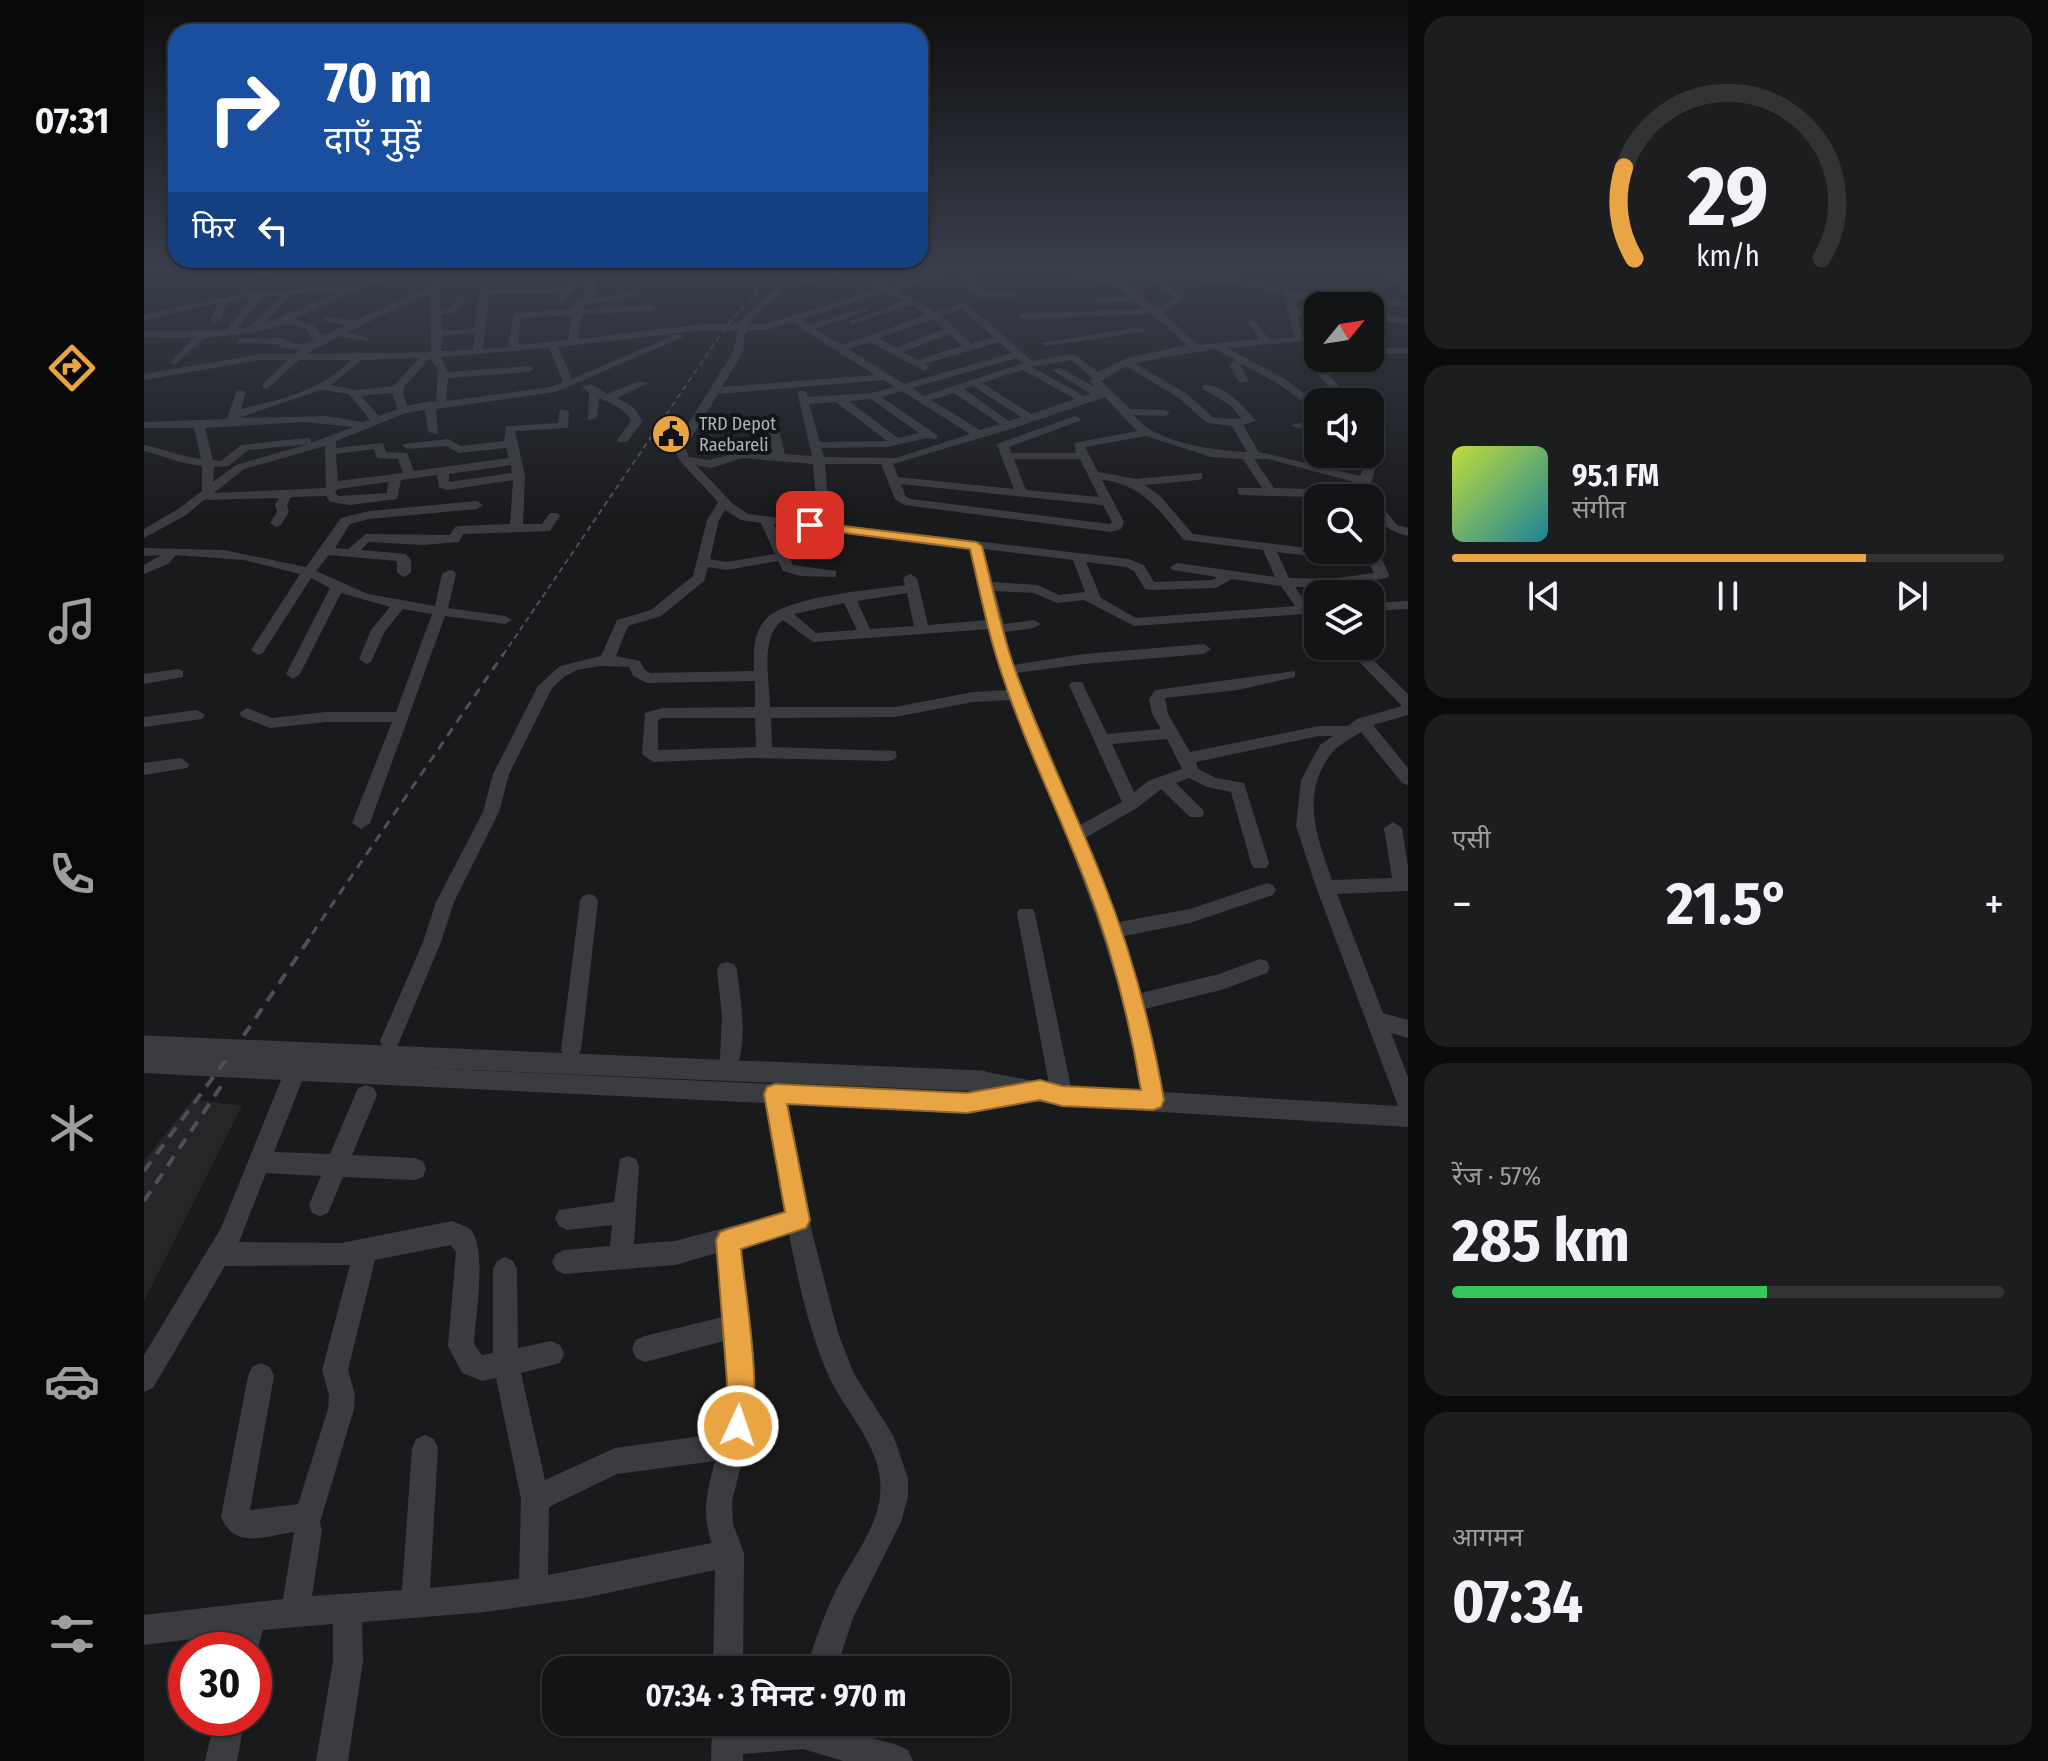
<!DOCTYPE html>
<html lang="hi">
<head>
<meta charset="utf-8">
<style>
  :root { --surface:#131415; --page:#1c1d1e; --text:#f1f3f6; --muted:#9d9ea0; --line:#323334; --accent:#e9a444 }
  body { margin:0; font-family:"Fira Sans Condensed","Noto Sans Devanagari",sans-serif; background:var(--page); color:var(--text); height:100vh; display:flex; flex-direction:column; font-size:30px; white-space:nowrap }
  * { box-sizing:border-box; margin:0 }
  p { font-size:26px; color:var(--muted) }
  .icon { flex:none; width:44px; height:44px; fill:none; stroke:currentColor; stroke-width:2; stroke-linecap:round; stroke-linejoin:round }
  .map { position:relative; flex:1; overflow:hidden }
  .details { display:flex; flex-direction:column; gap:16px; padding:16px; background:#0a0b0c; width:640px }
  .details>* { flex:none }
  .guide { position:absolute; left:24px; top:24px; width:760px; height:244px; border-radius:24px; box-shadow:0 2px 6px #0004,0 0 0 2px var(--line); background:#1a4fa0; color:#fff; overflow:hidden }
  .needle { width:52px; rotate:60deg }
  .controls { position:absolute; left:1160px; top:292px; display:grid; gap:16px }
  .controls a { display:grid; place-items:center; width:80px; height:80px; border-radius:16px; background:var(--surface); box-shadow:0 2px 6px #0004,0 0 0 2px var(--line); font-size:40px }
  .speed { position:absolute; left:24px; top:1632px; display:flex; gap:16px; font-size:40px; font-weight:700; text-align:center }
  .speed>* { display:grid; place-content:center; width:104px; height:104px; border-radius:50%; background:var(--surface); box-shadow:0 2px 6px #0004,0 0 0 2px var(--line); line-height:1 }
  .speed .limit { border:12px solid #d22; background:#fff; color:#111 }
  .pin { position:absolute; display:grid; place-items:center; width:68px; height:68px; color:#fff; margin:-34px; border-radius:16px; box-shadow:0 4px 12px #0006 }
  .me { position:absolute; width:88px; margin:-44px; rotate:3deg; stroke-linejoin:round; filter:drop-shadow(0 0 6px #0008) }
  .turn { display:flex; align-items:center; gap:28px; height:168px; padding:0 24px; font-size:36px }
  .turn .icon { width:104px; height:104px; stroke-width:2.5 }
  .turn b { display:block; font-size:56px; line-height:68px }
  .then { display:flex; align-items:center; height:76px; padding:0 24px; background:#0003; gap:16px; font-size:30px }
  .big { font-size:60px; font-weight:700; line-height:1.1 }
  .details .widget { flex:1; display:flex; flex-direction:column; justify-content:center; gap:12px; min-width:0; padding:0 28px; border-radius:24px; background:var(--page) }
  .details .dial { align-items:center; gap:0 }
  .dial svg { height:208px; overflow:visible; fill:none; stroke:var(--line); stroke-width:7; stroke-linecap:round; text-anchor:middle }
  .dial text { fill:var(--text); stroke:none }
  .song { display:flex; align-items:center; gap:24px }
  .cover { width:96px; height:96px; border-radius:12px; background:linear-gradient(135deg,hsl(70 70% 55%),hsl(190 70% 35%)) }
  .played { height:8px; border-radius:4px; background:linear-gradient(90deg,var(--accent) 75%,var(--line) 75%) }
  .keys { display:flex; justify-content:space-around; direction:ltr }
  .heat { display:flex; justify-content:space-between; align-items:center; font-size:44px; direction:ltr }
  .charge { height:12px; border-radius:6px; background:linear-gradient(90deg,#34c759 57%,var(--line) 0) }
  .trip { position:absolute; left:398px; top:1656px; width:468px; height:80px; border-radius:24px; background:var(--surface); box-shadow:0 2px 6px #0004,0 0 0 2px var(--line); font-weight:700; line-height:80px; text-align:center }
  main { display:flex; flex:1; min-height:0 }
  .dock { display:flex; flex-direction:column; width:144px; justify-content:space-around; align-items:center; background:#080808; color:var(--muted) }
  .dock .icon { width:56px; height:56px }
  .dock .selected { color:var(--accent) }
  .dock b { font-size:36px; color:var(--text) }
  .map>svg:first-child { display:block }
  .built { fill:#252628 }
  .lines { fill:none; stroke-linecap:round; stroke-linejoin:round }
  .minor { fill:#3b3c40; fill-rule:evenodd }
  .rail-far2 { stroke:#4e5055; stroke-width:2; stroke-dasharray:6 4; stroke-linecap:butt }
  .rail-far1 { stroke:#4e5055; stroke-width:3; stroke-dasharray:9 7; stroke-linecap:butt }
  .rail { stroke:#4e5055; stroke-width:4; stroke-dasharray:12 9; stroke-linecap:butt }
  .minor-bridge { stroke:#3b3c40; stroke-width:21 }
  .route { fill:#e9a444; stroke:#976b2c; stroke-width:2 }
  .labels { text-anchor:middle; stroke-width:8; stroke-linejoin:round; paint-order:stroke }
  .far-poi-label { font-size:18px; fill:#adb2ba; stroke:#141517; text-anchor:start }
</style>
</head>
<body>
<main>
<nav class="dock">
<b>07:31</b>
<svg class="icon selected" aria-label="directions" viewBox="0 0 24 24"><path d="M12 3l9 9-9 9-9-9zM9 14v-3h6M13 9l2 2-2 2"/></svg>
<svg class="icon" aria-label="music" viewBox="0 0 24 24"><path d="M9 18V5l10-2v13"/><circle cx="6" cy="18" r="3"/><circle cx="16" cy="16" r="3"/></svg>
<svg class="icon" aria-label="phone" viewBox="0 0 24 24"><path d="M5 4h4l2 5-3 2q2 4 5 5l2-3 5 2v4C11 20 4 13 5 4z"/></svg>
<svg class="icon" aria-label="climate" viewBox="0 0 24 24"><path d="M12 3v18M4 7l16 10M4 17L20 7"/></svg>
<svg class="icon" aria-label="car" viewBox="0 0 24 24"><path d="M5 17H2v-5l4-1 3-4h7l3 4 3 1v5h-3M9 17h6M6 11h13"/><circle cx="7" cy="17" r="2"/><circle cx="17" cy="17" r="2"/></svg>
<svg class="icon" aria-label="filters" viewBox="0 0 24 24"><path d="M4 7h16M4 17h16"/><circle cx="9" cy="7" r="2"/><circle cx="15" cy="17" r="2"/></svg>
</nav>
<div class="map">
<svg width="1264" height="1761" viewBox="0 0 1264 1761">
  <rect width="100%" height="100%" fill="#191a1c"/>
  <!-- built -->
  <path class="built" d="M49,1099L98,1106L0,1301V1161Z"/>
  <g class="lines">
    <!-- minor -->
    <path class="minor" d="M133,269H156L157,271L115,276L111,273Z
      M263,269H278L213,290L151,319L169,325L178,336L203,325L180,321V317L212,320L287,286L303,269H312L295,288L296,309L308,308L314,296L322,298L314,312L297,314L298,331L331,328L333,300L339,289L422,288L435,269H444L419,303L414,300L419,294H345L339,349L364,347L370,313L429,309L432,301L440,300L438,295L445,278L465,275L467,269H476L473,277L452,282L449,298L490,293L493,298L439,305V309L508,305L513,308L508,311L438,314L434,339L561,324H593L633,287L636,292L604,324H622L736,288L707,272L655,285L651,282L696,269H715L745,286L798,269H819L840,292H869L874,295L869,298L835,297L811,271L752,290L792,312L822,303L888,361L930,354L954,372L983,358L1043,345L1008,314L876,319L874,317L879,314L1001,309L990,301L949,303L952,298L984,296L969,283L940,281L912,269H923L949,277H986V281L979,282L1013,308L1030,298L1005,279L989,278V274L1083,278H1085L1083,272L1087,269L1094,280L1143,287L1148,292L1216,294L1227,300L1264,301V307L1225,306L1214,300L1150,298L1153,309L1174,310V316L1154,315L1159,341L1083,348L1141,379L1174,404V412L1133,383L1098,364L1096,366L1105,381L1096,383L1085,365L1091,360L1071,349L990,363L1043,394L1070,418L1098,419L1086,405L1059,389V385C1080,384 1100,406 1112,421L1099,425L1115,452L1216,476L1221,463L1213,454H1225L1233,463L1224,493H1216L1214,483L1124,459H1110L1130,488L1164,489L1170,493L1164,497L1098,495L1094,494V488H1118L1099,459L1067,457L1002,436L941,447L954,472L992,479L1058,473V479L1054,480L1001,485L1017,497L1049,534L1220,555V550L1226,548L1237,557L1245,575L1243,578L1187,587H1151L1164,606L1174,605V613L990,626L940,600L913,603L890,593L851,591L860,624L890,620L897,624L890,628L861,632L869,665L940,654L1060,644L1067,649L1060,654L940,664L872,673L936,825L978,802L925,685L928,682H938L963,734L1017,729L1008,714L1005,699L1011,690L1151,671V677L1094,690L1021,698L1024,714L1046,752L1175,726H1204L1213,719L1258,706L1200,646H1215L1264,694V715L1229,725L1264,768V785L1258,783L1217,732C1208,738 1194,745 1187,754C1156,795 1173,837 1188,880L1248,878L1240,828L1249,822L1258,828L1264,867V891L1193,894L1239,1013L1264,1020V1038L1247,1033L1264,1077V1127L918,1106L891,1101L823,1113L644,1104L668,1232L694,1333L710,1374L749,1435L764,1478V1497L757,1522L709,1618L692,1670H662C670,1643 680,1615 692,1590C707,1560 732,1531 736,1496C742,1448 699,1412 682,1370C664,1326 654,1280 645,1234L596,1247L609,1381L607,1426L588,1501L589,1524L600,1553L599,1670H569L571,1570L440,1598L342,1612L218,1622L219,1661L204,1761H172L189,1661V1624L119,1630L110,1661V1650H85L89,1634L0,1645V1615L139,1599L150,1532C121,1536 91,1550 77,1517L104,1376L108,1367L117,1363L126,1367L130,1376L106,1510L154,1504L184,1409L185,1395L178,1370L206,1265L81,1266L9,1388L0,1392V1355L77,1228L137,1080L0,1073V1055L823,1093L838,1091L831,1088L827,1081L831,1074L838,1071L905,1084L873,914L875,909H889L891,914L927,1087L997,1091C974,948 920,834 868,700L829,702L751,717L627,718L628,747L751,751L753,755L751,759L745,761L608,758L509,762L498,754L501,713L518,708L611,707V681L503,683L489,676L485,667L456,666L433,670L421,676L408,688L365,774L355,812L310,902L297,942L253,1047L246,1050L239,1047L236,1041L279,942L292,902L339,812L349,774L394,686L416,666L457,656L473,620L507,610L549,576L563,520L574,502L537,462L529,448L589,352L594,331L561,330L414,347L428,379L533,334L541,336L412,392L292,409L294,434L284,432L281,410L262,413L192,441V448L239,443L242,452L263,453L270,471L365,458L362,448L315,453L302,446L264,449L258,446L260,444L304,439L317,446L360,441L362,426L414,423L416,409L425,411L424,428L371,431L381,476L379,524H398L406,513H414L416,516L406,531L319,534L315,542L279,545L225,542L217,550L262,554L267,560V573L260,577L253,573V561L185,555L172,571L224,594L291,606L298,574L305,570L310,571L312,574L304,608L361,616L368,620L361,624L301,616L226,823L217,829L208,823L248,722H182L126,728L98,717L95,713L103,708L128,718L182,712H252L288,614L259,609L241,631L227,662L222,664L215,659L227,630L246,607L197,593L156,674L149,679L142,674L186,588L167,578L119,653L114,655L107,650L156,574L100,560L32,555L24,564L0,574V565L17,555L0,556V548L80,550L162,567L197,518L225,511L333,501L339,505L333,509L225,519L206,524L191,548L204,549L222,534L306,535L311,527L315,526L366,524L369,480L304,490L295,487L293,475L257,480L253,499L206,505L186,502L182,496L147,497L143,505L145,512L136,526L132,527L126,523L133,512L131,505L135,498L60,500L42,515L0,538V529L34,509L58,491V466C37,464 21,456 0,451V445C20,449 38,457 57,459L50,428H0V422L83,419L93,390L102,392L97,409C136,400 178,390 207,360H155L123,389L119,388V384L144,360H116L0,380V374L116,354H150L155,350L137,348L134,344L95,343L93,341L98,338H138C149,344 157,346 170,340L162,329L145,324L108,333L60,338L31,365L26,362L49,338L0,337V331L83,330L107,298L84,301L76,320L71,323L66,320L74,303L0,321V315C68,297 126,290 196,286L201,289ZM1016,280L1084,283L1139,292L1150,337L1125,339L1109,319L1104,322L1115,339L1053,345L1019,313L1041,298ZM195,292L119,324L149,294ZM743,292L760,301L706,321V325L767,305L783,315L698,345L671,329L723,311V307L665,325L656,320ZM286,293L287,352L162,354L196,336L224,342V338L204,332ZM138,295L105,327L93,329L118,297ZM818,309L849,337L827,344L797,316ZM428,315L424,340L374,345L377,318ZM789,319L800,329L752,348L735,338ZM647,322L731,375L578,387L599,352L601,335L605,330H623ZM331,333L329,350L297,351L299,336ZM805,334L818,346L773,360L759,352ZM726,342L780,371L785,368L780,364L855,342L868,353L760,384L704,349ZM405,348L419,382L406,387L302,401L304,378L385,372L390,369L385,366L304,372L297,357ZM275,358L250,386L212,390L187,385L218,360ZM286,358L294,370L292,402L286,401L263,406L259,393L260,387ZM873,358L879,363L780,396L768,388ZM928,360L948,378L946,381L952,388L917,368L908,370L947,394L940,396L888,367ZM982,366L1035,398L1063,423L1088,426L1103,452C1073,451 1009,443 990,415L1021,416L1026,413L1021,410L986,409L957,381ZM879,370L931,399L887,414L838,383ZM740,380L750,387L728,393L664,397L661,391H653L668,456L641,454L633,423L627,420L621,423L629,453L598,451L566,460L545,457L541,448L574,394ZM829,386L877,417L865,421L820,389ZM177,390L205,394L226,420L219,422L182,416L94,418ZM758,391L826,434L752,458L680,457L677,448L744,447L783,438L793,439V435L737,397ZM248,393L254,409L235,416L217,396ZM810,393L856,424L836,430L787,400ZM961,397L993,431L930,443L932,453H868L865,447L935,421L937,419L931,416L855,443L853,445L870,489L754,477L749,464L870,428ZM727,399L775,433L754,438L705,401ZM692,402L743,441L676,442L665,404ZM160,422L209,427L167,443V439L163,438L97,445L77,461L69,460L61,428ZM165,444L92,465L69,482L70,467L85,466L104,450ZM181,446L182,488L70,493L100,469ZM230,449L233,458L254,459L259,473L194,481L192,454ZM599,458L669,464L672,501L678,505L684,501L681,464H737L751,499L760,505L967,532L977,529L980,522L958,480C998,484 1015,510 1040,540L1119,550L1131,577L1033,563L1026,567L1028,570L1073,577L1069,580L1010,582L1000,565L985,559L604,514L589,504L552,465L567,468ZM870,459H936L955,497L882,490ZM367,465L368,473L305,482V474ZM244,482L243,493L194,496L191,492L194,489ZM757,484L959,505L968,522L966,524L767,499L762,497ZM581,510L597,520L617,523L631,554L582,562L566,559L575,520ZM630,524L826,548L845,620L784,625L773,578L766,574L759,578L761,585C728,590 646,596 623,618C608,633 610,653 610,671L506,673L501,670L496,661L472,656L484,626L517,616L560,581L564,567L582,570L634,561L639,571L656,576L692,577V571L649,565ZM839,549L929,560L941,592L915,595L893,585L849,582ZM1133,552L1225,563L1230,573L1187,579L1145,578ZM942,562L982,567L990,571L1001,589L1006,590L1072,588L1088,579L1137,586L1151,606L992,618L957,598ZM763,593L770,626L726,629L713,601ZM700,603L713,630L672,633L650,614ZM639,620L669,642L846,629L851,655L864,690L829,692L751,707H626C626,681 615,637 639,620ZM519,718H611L612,747L514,750V720ZM1175,736H1189L1176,745L1157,780L1152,826L1172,887L1254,1106L1018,1092L1001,1009L1077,990L1123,973L1126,967L1123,961L1116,959L1075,974L997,993L980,936L1046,923L1129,895L1132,890L1129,885L1123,883L1046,909L975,922L941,838L993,808L1017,789L1046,817H1058L1060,813L1058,809L1032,783L1045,778L1063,787L1087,792L1107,863L1110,868H1122L1125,863L1100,783L1072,778L1054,769L1052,762ZM1023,739L1038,769L1004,781L990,792L968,744ZM158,1081L622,1103L641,1212L531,1241L490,1244L495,1167L492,1159L484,1156L476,1159L470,1202L415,1210L411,1218L415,1226L423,1230L468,1225L466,1246L420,1250L412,1254L408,1262L412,1270L420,1274L531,1265L573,1253L578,1317L501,1336L492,1340L488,1349L492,1358L501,1362L580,1341L583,1381L579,1433L471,1448L401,1480L377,1373L416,1363L420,1354L416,1345L407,1341L374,1348L373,1269L369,1261L361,1257L353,1261L349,1269V1353L338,1355L330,1344C331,1319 344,1247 326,1229C322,1226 313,1223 308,1221L197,1243L95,1242L122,1173L177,1176L165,1205L168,1213L176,1216L184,1213L199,1177L271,1180L279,1177L282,1169L279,1161L271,1158L208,1155L233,1095L230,1088L222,1085L214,1088L186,1154L130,1152ZM307,1245L312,1252L304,1346L318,1373L338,1381L352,1378L377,1499L375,1579L286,1588L294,1448L290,1439L281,1435L272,1439L268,1448L258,1590L168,1596L178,1530L176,1522L210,1409L211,1395L204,1370L231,1260ZM571,1461C563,1491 557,1513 568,1543L404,1575L405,1507L473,1474Z
      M563,269H573L579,274L586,269H596L579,281Z
      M1236,269H1246L1264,285V293Z
      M1226,314L1264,318V324L1226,320Z
      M997,327L1002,330L1000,332L902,346L897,343Z
      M1174,347V353H1167L1208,402H1197L1155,351Z
      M1226,348H1264V354H1226Z
      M495,381L504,383L473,398L490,408L499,421L483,442H475L473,440L487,421C481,408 467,404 455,398L453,418L444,420L445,393L438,386L447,384L463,394Z
      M1174,420V426L1153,428L1147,425Z
      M1222,497H1230L1253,525L1264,528V536C1245,531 1226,520 1226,498Z
      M1264,601V609L1226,611V603Z
      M34,669L39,671V677L0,684V674Z
      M53,710L61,715L58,719L0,727V717Z
      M37,758L45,764L43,768L0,775V763Z
      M445,894L451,896L454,901L437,1050L434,1056L427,1059L420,1056L417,1050L436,901L439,896Z
      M583,962L590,964L593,970C596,996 604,1040 593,1065L586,1067L579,1065L576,1058L578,1016L573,970L576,964Z
      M71,1718H101L93,1761H61Z
      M568,1722H671L753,1745L764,1750L769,1761H699L659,1749L599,1754V1761H567Z"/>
    <!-- rail-far2 -->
    <path class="rail-far2" d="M359,655L581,328L631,269"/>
    <!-- rail-far1 -->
    <path class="rail-far1" d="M168,934L360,653"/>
    <!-- rail -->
    <path class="rail" d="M0,1171L98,1038L170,932
      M0,1201L82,1079"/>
    <!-- minor-bridge -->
    <path class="minor-bridge" d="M0,1046L838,1081"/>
  </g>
  <!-- sky -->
  <linearGradient id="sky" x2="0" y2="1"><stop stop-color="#0e0e0f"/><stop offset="0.52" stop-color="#383e4b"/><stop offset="1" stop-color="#383e4b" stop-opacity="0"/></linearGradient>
  <rect width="1264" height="516" fill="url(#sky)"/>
  <!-- route -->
  <path class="route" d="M666,522L832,542L838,546C848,585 856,626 869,664C895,737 929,806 958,878C987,950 1007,1024 1020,1100L1017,1107L1009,1110L918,1106L896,1100L823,1113L643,1104L666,1220L662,1228L597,1249C601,1294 620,1396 604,1436L594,1439L585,1436L581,1426L583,1381L572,1240L576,1232L584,1229L641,1212L620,1094L623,1087L631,1084L823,1093L896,1080L918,1086L997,1090C985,1017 967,946 940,878C912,806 877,736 854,662C842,625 835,587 826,549L662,528L660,525Z"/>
  <!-- icons -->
  <defs>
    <g id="civic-disc" transform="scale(2)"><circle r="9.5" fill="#e9a444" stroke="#141517"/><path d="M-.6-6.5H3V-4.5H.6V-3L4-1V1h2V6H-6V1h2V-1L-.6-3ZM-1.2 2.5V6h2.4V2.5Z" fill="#111"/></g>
  </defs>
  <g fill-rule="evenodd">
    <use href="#civic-disc" x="527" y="434"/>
  </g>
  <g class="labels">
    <!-- far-poi labels -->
    <g class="far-poi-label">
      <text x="555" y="430">TRD Depot<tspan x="555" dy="21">Raebareli</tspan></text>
    </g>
  </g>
</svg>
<div class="controls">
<a><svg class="needle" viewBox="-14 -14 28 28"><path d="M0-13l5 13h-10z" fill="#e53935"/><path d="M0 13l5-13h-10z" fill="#9d9ea0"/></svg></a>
<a><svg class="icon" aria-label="sound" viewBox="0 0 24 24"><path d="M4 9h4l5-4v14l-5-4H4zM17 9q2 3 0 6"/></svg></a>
<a><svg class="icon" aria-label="search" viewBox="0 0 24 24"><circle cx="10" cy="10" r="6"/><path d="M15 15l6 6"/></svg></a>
<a><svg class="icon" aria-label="layers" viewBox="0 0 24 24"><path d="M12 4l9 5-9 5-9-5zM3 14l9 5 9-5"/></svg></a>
</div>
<div class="speed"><div class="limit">30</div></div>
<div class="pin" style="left:666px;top:525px;background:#d93025"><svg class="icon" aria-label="arrive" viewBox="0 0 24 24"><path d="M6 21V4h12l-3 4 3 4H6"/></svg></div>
<svg class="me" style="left:594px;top:1426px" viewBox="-20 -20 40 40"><circle r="17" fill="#e9a444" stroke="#fff" stroke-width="3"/><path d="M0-11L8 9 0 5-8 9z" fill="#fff"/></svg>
<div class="trip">07:34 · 3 मिनट · 970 m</div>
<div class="guide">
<div class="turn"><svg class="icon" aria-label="right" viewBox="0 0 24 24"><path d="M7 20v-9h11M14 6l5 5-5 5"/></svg><div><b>70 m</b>दाएँ मुड़ें</div></div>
<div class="then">फिर<svg class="icon" aria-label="left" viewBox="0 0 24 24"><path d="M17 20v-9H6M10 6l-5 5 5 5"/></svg></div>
</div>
</div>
<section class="details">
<div class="widget dial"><svg viewBox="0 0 100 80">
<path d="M14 69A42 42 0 1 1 86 69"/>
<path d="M14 69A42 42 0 0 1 10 34" stroke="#e9a444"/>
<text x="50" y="56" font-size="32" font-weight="700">29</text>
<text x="50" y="72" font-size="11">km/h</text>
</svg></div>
<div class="widget">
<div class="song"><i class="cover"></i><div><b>95.1 FM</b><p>संगीत</p></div></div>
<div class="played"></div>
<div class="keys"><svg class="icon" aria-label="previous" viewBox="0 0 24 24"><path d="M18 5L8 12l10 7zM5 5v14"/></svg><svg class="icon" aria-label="pause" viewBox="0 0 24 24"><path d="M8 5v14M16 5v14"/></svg><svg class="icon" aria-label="next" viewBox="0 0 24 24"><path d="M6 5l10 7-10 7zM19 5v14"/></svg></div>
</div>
<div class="widget"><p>एसी</p>
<div class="heat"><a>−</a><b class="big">21.5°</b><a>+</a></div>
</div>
<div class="widget"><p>रेंज · 57%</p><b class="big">285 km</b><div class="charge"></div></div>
<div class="widget"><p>आगमन</p><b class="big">07:34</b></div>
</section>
</main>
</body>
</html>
